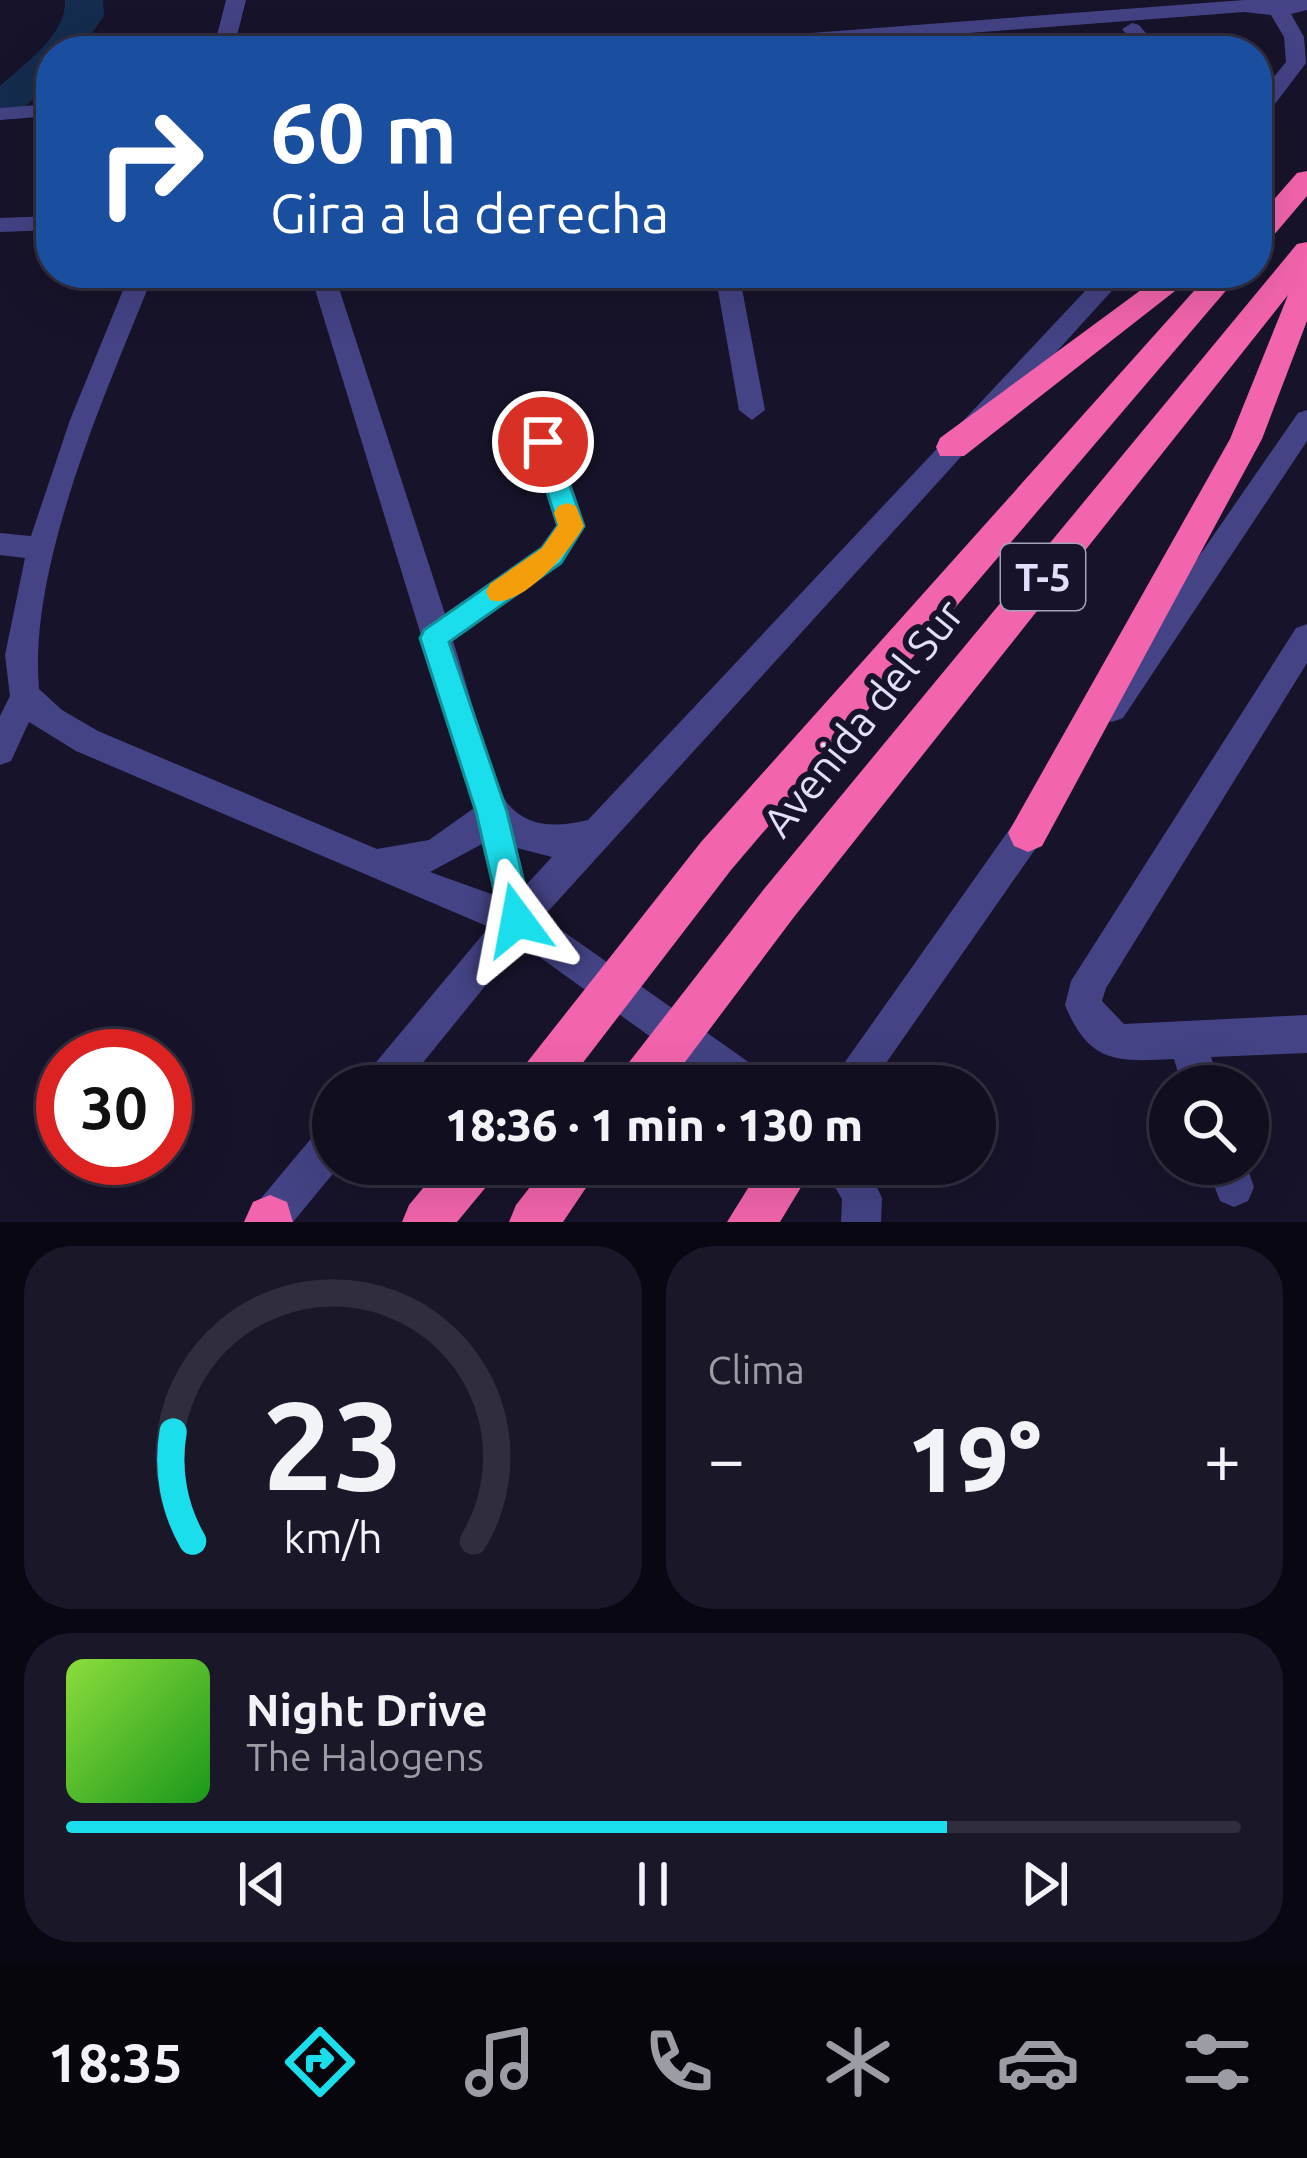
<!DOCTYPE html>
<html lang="es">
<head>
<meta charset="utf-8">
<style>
  :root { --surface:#110e20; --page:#1a1729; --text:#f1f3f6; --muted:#9c9ca5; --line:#302e3e; --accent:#1bdeec }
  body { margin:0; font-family:Ubuntu,sans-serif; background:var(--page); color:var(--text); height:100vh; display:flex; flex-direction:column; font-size:45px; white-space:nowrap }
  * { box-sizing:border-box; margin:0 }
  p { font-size:39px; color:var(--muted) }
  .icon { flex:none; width:66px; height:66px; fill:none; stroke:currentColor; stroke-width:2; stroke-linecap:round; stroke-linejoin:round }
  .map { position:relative; height:1222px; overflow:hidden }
  .drawer { display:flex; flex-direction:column; gap:24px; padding:24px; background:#090812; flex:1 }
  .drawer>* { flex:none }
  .guide { position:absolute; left:36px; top:36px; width:1236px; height:252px; border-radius:48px; box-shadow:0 12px 48px #0002,0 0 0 3px var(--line); background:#1a4fa0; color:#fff; overflow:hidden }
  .controls { position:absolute; left:1149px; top:1065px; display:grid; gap:24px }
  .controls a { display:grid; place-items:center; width:120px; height:120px; border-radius:50%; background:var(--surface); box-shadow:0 12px 48px #0002,0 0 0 3px var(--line); font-size:60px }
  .speed { position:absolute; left:36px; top:1029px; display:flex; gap:24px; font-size:60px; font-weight:700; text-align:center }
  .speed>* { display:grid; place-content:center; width:156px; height:156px; border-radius:50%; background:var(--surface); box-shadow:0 12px 48px #0002,0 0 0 3px var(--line); line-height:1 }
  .speed .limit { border:18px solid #d22; background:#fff; color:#111 }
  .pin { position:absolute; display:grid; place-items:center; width:102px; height:102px; color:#fff; margin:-51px; border:6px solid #fff; border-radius:50%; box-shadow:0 3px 12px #0007 }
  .me { position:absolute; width:132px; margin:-66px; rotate:347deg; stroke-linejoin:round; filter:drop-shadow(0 0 9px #0008) }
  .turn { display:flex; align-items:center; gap:42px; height:252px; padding:0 36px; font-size:54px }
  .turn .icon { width:156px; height:156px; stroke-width:2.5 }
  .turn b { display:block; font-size:84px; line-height:102px }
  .big { font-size:90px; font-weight:800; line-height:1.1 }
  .drawer .tile { flex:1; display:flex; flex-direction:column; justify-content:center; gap:18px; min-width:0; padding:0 42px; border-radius:48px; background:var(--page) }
  .drawer .dial { align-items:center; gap:0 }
  .dial svg { height:312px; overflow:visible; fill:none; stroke:var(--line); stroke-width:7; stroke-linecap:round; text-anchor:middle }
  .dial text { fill:var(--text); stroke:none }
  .song { display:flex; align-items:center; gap:36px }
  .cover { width:144px; height:144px; border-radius:18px; background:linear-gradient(135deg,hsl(90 70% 55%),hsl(120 70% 35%)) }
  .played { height:12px; border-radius:6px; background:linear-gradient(90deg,var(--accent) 75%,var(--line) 75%) }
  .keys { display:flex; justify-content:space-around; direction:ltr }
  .heat { display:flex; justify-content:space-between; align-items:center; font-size:66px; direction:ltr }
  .drawer .tiles { flex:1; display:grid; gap:24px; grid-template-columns:1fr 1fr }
  .tile:last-child { grid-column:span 2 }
  .trip { position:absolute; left:312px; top:1065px; width:684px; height:120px; border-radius:60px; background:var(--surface); box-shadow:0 12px 48px #0002,0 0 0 3px var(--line); font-weight:800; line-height:120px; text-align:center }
  .tab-bar { display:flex; height:192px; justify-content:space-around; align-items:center; background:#07060d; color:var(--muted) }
  .tab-bar .icon { width:84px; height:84px }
  .tab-bar .selected { color:var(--accent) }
  .tab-bar b { font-size:54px; color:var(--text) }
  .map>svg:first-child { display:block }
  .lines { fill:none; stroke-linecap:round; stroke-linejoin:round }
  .river { fill:#142c4d; fill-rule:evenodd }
  .street { fill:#434385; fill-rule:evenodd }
  .highway { fill:#f264ad; fill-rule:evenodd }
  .route { fill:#1bdeec; stroke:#129099; stroke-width:3 }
  .slow { fill:#f59e0b }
  .labels { text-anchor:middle; stroke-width:12; stroke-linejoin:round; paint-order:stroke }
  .shield { fill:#17132a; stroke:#a4a2bd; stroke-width:3 }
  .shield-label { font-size:39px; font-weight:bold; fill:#e1dffc }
  .street-label { font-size:42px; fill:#e1dffc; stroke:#17132a }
</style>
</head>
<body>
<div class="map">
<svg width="1307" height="1222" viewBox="0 0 1307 1222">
  <rect width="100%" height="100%" fill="#17132a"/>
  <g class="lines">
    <!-- river -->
    <path class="river" d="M65,0H103L104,16L79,51H51V82L14,117L0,120V86C24,64 67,35 65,0Z"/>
    <!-- street -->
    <path class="street" d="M226,0H246L233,51H213Z
      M1244,0H1307V10L1291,14L1304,37L1306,63L1265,117L1257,118V98L1286,62L1284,37L1271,15L1244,12L733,51H643L653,45Z
      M1132,23L1139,25L1161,51H1140L1122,29Z
      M51,104V116L0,120V108Z
      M51,216V230L0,232V218Z
      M130,273H154C107,390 28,564 39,689L62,710L98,731L377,849L429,840L474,808L310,273H334L445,614L541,547L556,525L529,442L543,432L557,442L585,526L561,563L453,641C463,670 494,787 508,804C529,829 559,827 588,820L1102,273H1128L543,917L764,1073L770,1086H719L520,943L404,1086H361L367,1073L489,927L76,751L29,722L11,761L0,765V716L10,696L5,655L25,558L0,555V533L31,536L70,420ZM482,844L494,895L430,872ZM517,848L552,857L526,885Z
      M715,273H739L765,410L752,420L739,410Z
      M1307,410V441L1123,718L1112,722L1101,718L1096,708L1101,698L1298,413Z
      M1307,624V663L1106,988L1102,1001L1124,1024L1307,1015V1053L1211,1057L1220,1086H1182L1174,1059C1118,1062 1089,1064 1065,1005L1071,981L1296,628Z
      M1038,802L1050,806L1055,817L1050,828L870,1086H828L1026,806Z
      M333,1123V1164H341L293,1222H247L253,1208L319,1129Z
      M821,1164H866L882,1198L881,1222H841L842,1199Z
      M1206,1164H1246L1254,1187L1248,1201L1234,1207L1220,1201Z"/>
    <!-- highway -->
    <path class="highway" d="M1307,171V196L1267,243L1257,246V219L1297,173Z
      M1307,242V321L1262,439L1042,846L1028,852L1014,846L1008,833L1230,439L1288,295L794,917L667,1086H616L623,1070L764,889L1297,244Z
      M1164,273H1198L964,456H940L936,447L940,438Z
      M1210,273H1241L731,870L565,1086H514L521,1070L701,842Z
      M443,1164H498L491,1181L457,1222H402L409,1205Z
      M548,1164H602L563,1222H509L516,1205Z
      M763,1164H815L780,1222H727Z
      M270,1195L287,1202L293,1222H244L253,1202Z"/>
  </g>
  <!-- route -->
  <path class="route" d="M543,432L555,442L584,526L561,563L449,642L507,812L533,920L528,931L517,935L505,931L501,920L476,812L420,638L424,630L542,548L558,526L531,442Z"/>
  <!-- slow -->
  <path class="slow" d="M567,503L576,506L584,526C570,551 521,610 490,600L486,592L490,584L542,548L558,525L554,513L558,506Z"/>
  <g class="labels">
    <!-- shield labels -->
    <rect class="shield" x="1001" y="544" width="84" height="66" rx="9"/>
    <g class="shield-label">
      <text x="1043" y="591">T-5</text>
    </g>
    <!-- street labels -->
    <g class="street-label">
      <text transform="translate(863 718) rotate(-51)" y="15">Avenida del Sur</text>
    </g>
  </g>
</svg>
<div class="controls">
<a><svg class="icon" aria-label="search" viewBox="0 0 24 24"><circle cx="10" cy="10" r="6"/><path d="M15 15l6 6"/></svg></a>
</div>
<div class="speed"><div class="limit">30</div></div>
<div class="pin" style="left:543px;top:442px;background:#d93025"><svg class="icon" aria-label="arrive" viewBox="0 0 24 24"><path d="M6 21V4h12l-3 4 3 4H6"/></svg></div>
<svg class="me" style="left:517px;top:920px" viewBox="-20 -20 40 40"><path d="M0-17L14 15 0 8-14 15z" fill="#1bdeec" stroke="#fff" stroke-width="4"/></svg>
<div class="trip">18:36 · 1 min · 130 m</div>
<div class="guide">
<div class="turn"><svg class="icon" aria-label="right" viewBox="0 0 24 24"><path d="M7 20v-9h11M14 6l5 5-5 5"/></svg><div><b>60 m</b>Gira a la derecha</div></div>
</div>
</div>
<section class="drawer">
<div class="tiles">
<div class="tile dial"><svg viewBox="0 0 100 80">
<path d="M14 69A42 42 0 1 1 86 69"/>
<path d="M14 69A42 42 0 0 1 9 41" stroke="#1bdeec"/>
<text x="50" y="56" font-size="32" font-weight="700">23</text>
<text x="50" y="72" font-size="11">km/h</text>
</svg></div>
<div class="tile"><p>Clima</p>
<div class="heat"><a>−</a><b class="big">19°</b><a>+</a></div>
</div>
<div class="tile">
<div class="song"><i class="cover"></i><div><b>Night Drive</b><p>The Halogens</p></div></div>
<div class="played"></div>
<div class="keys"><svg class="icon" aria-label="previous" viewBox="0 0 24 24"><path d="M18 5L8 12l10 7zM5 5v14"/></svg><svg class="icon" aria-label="pause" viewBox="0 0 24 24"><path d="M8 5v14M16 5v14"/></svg><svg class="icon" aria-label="next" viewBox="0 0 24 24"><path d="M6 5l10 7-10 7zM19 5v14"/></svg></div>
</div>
</div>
</section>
<nav class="tab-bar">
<b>18:35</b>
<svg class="icon selected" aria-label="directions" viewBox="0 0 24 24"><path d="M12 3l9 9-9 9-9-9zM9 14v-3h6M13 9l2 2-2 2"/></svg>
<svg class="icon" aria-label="music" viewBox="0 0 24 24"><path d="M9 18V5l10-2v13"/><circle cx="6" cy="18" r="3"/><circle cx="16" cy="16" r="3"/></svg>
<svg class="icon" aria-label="phone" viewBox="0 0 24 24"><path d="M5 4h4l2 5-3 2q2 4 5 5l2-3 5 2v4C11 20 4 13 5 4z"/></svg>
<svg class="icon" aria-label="climate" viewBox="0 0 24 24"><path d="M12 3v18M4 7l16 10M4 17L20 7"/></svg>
<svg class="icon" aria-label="car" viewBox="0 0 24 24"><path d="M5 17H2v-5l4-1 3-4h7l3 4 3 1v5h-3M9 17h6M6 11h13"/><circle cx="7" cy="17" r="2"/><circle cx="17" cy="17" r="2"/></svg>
<svg class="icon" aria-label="filters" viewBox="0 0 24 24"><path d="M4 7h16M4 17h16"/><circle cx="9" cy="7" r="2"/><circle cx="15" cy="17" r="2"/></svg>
</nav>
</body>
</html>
